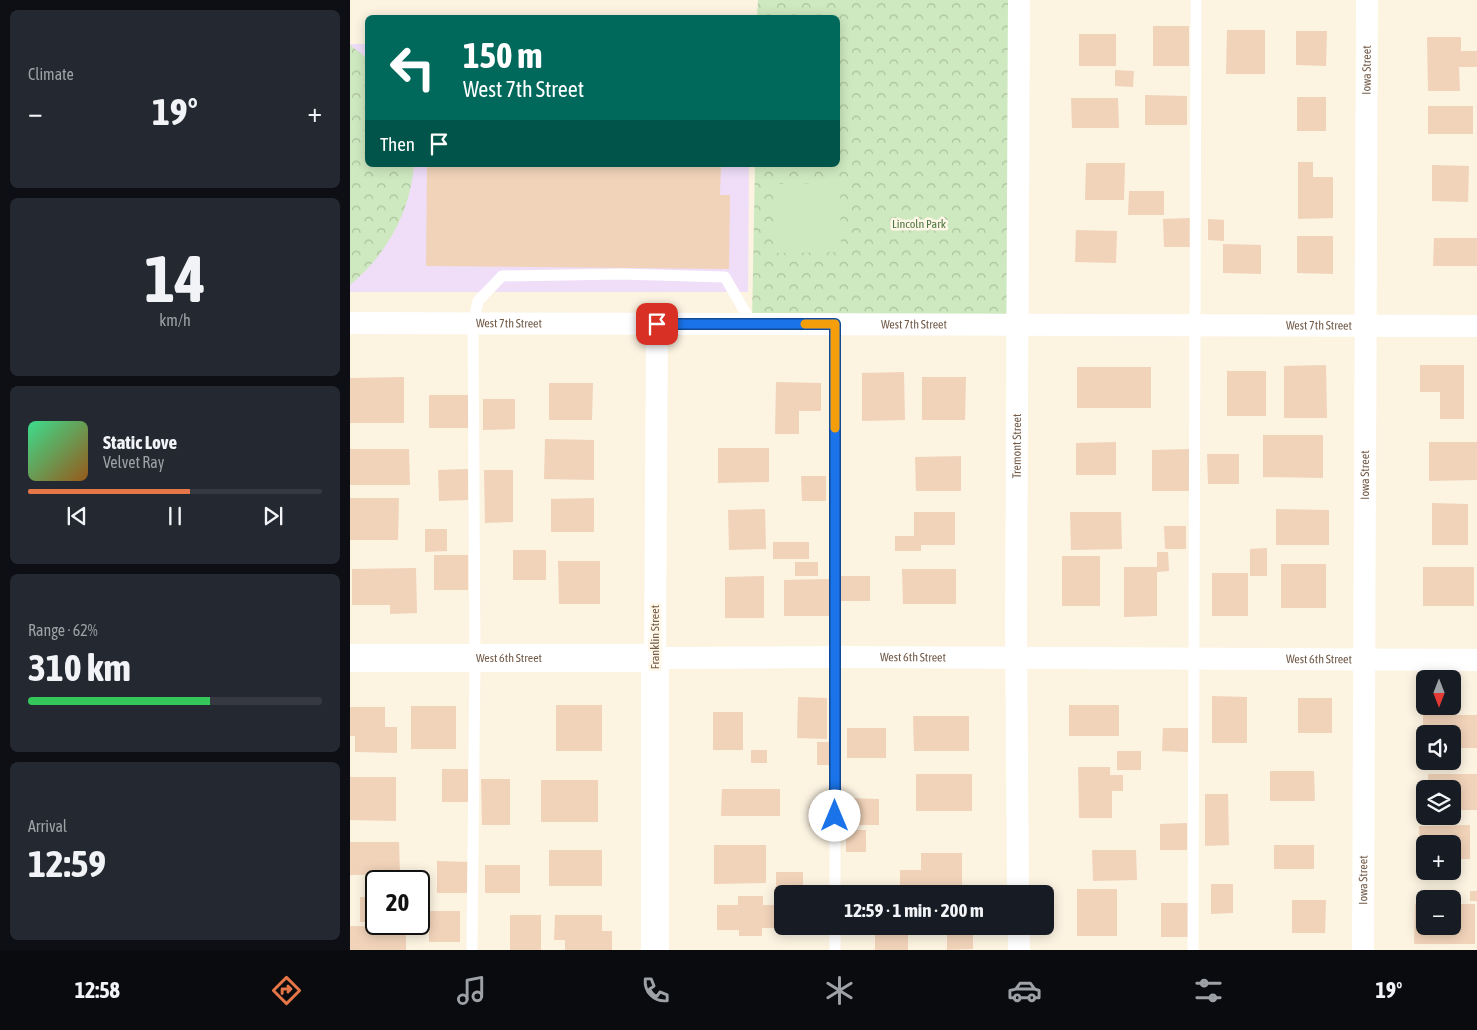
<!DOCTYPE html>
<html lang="en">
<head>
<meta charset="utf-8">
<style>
  :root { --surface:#171b24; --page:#242831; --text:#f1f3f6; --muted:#9ea1a6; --line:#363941; --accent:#e57648 }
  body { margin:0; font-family:"Asap Condensed",sans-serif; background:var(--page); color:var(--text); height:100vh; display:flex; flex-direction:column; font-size:19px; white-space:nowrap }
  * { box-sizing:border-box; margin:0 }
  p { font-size:16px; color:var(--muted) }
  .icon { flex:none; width:28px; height:28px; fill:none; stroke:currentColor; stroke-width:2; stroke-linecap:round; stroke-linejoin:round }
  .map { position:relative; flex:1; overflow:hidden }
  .details { display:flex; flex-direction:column; gap:10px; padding:10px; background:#0d0f14; width:350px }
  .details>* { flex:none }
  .guide { position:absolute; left:15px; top:15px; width:475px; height:152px; border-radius:8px; box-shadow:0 2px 12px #0003; background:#00695c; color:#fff; overflow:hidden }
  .needle { width:32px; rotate:180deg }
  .controls { position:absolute; left:1066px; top:670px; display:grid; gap:10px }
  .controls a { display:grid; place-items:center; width:45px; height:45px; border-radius:8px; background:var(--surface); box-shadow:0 2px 12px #0003; font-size:25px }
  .speed { position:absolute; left:15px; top:870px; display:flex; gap:10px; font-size:25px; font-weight:700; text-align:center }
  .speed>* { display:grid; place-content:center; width:65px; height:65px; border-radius:50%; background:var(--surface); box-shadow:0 2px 12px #0003; line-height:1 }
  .speed .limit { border:2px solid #111; border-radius:8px; background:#fff; color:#111 }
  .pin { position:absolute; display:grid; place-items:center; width:42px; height:42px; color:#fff; margin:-21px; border-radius:10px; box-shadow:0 2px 8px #0006 }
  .me { position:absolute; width:55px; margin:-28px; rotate:0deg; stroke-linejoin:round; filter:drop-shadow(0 0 4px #0008) }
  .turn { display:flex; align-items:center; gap:18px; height:105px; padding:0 15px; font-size:22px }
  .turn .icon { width:65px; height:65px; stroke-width:2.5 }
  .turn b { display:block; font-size:35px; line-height:42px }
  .then { display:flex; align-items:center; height:48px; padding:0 15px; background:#0003; gap:10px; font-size:19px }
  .big { font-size:38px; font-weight:700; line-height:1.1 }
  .details .card { flex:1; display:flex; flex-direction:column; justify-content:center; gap:8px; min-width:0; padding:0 18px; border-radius:8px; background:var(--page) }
  .details .dial { align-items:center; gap:0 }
  .dial b { font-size:65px; line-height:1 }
  .song { display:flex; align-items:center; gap:15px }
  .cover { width:60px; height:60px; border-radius:8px; background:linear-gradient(135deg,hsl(150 70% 55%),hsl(30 70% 35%)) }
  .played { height:5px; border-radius:2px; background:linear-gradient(90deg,var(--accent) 55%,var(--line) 55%) }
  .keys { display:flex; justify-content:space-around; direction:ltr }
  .heat { display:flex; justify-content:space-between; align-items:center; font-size:28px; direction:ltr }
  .charge { height:8px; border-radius:4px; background:linear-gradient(90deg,#34c759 62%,var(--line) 0) }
  .trip { position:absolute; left:424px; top:885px; width:280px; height:50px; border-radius:8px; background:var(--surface); box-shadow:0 2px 12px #0003; font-weight:700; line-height:50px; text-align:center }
  .tabs { display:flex; height:80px; justify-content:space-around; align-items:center; background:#090b0e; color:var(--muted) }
  .tabs .icon { width:35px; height:35px }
  .tabs .active { color:var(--accent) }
  .tabs b { font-size:22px; color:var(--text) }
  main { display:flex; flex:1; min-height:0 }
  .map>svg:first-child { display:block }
  .education { fill:#f0def8 }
  .park { fill:url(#park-crowns) }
  .pitch { fill:#cee9c0 }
  .building { fill:#f1d3b9 }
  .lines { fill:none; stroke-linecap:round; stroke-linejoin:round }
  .service { stroke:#fff; stroke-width:11 }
  .minor { stroke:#fff; stroke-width:22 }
  .tertiary { stroke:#fff; stroke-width:28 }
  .route-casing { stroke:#114b97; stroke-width:12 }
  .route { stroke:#1a73e8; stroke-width:9 }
  .slow { stroke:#f59e0b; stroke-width:9 }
  .labels { text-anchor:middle; stroke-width:5; stroke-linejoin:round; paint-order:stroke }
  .street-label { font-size:12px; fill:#725b49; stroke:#fff7e7 }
  .park-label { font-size:12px; fill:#4d7841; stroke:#fff7e7 }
</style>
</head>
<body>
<main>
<section class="details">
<div class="card"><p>Climate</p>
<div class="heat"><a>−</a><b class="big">19°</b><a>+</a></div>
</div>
<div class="card dial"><b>14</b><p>km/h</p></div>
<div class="card">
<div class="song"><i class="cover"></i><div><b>Static Love</b><p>Velvet Ray</p></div></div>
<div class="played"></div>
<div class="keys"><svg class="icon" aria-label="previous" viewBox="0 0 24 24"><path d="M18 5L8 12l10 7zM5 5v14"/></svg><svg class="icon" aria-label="pause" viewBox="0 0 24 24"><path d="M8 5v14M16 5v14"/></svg><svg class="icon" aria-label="next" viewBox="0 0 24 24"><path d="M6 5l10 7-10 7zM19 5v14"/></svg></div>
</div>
<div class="card"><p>Range · 62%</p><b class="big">310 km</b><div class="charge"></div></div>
<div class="card"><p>Arrival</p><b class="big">12:59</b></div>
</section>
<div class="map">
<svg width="1127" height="950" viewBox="0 0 1127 950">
  <defs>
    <pattern id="park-crowns" width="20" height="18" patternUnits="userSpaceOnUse" patternTransform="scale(1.25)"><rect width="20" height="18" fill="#cee9c0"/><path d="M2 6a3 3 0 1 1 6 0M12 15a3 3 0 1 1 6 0" fill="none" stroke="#acc09e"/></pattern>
  </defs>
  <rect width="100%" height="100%" fill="#fcf3e1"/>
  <!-- education -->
  <path class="education" d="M0,44H17L18,165H399L398,292H0Z"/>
  <!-- park -->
  <path class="park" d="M408,0H669V324H402L405,165H488V18L407,17Z
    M0,45L17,58L18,165H64C60,213 37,254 0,285Z"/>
  <!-- pitch -->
  <path class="pitch" d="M490,183L491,252L424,253L423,184Z"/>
  <!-- building -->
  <path class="building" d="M803,26H839V66H803Z
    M877,30H915V74H876Z
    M946,31H977L976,66L946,65Z
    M729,34H766V66H729Z
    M1077,37H1111V51H1127V67H1109L1110,91H1078Z
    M765,70L784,71L783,87L765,86Z
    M795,95L837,96V125H795Z
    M947,97H976V131H947Z
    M721,98H768L769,128H722Z
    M1078,106H1123V134H1078Z
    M948,162H963V177H983V218L948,219Z
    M736,163H775L774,200H735Z
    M77,165H371L370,195H380L379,269L76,266Z
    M1082,165L1119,166L1118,202L1082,201Z
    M779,191H814V215H778Z
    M841,218L842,247H814L813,219Z
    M858,219L874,220V241L858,240Z
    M726,230L767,231L766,263L725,262Z
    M947,236H983V274L947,273Z
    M1084,238H1127V266H1083Z
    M873,244L911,245V274L873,273Z
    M976,365L977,418H934V366Z
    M1070,365H1114V419H1090V392H1070Z
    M727,367H801V408H727Z
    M877,371H916V416H877Z
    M554,372L555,420L512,421V373Z
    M54,377V423H0V378Z
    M572,377H616L615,420H572Z
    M426,382L471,383V411H449V434H425Z
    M199,383H243L242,420H199Z
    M79,395H120V428H79Z
    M133,399H165V429L133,430Z
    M913,435H973V478L913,477Z
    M195,439L244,440V480L194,479Z
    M766,442V475H726V443Z
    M1079,442H1127V480L1079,481Z
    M368,448H419V482L368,483Z
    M0,449H59L60,485H0Z
    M840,449V491H802V450Z
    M857,454H889V484H858Z
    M611,456V491H566L565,457Z
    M118,469V500L89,501L88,470Z
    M134,470H163V522L135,523Z
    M451,476H476V501H452Z
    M0,498H49L48,540H0Z
    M244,498V532H201V499Z
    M1082,503L1118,504V545H1082Z
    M415,509L416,549L379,550L378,510Z
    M926,509L979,510V545H926Z
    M564,512H605V545H571V551H545V536H564Z
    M720,512H771L772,549L721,550Z
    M814,526H836V549H815Z
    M75,529H97V551L75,552Z
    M423,542H459V559H423Z
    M917,548V576H900V549Z
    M163,550H196V580H163Z
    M807,552H818L819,571L807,572V616L774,617V567H807Z
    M84,555H118V590H84Z
    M712,556H750V606H712Z
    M208,561H250V604H209Z
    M445,562H468V576H445Z
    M931,564H976V608H931Z
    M1073,567H1124V606H1073Z
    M66,568L67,613L40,614V605H2V569Z
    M552,569H606V604H553Z
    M862,573H898V616H862Z
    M414,576V618H375V577Z
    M491,576H520V601H491Z
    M480,579L481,616H434V580Z
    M862,696L897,697V743H862Z
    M448,697L477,698V739L447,738Z
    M948,698H982V733H948Z
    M206,705H252V751H206Z
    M719,705H769V736H719Z
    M61,706H106V749H61Z
    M0,707H35V727H47V753L5,752V736H0Z
    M363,712H393V750H363Z
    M1073,715H1127V748H1102V734H1075V748H1073Z
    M563,716H619V751H564Z
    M497,728H536V758H497Z
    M813,728H838V752L812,751Z
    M467,742H481V765H467Z
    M401,750H417V763H401Z
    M767,751H791V770H767Z
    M728,767H760V775H773V791H762V818H729Z
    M92,769H118V802H92Z
    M920,771H964L965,801H920Z
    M566,774H622V811H566Z
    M1078,774H1127V810H1102V789H1078Z
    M0,777H46V821L0,820Z
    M131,779H160V825H132Z
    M191,780H248V822H191Z
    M372,789H430V816H371Z
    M855,794H878L879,845L855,846Z
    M497,798L529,799V825H497Z
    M459,806H481V826H459Z
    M837,823V850H810V824Z
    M1120,825V859H1102V844H1075V860H1070L1069,826Z
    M496,830H516V852H496Z
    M0,842H49L50,874L0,875Z
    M364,845H416V883L364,884Z
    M924,845H964V869H924Z
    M199,850H252V886H199Z
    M742,850H786L787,880L743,881Z
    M571,853H612V888L550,887V870H571Z
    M87,861L118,862L117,893H87Z
    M135,865H170V893H135Z
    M426,872H453V894H432V897H426Z
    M861,884H883V913L861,914Z
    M727,889H767V936H727Z
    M1120,891H1127V901H1120Z
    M388,896H413V905H432V928H412V936H389V930H367V905H388Z
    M10,897H26V922H10Z
    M942,900H976L975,933H942Z
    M811,903H840V937H811Z
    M1065,904H1075V926H1102V904H1125V944H1064Z
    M79,911H110V942H79Z
    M160,915H191V950H160Z
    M205,915H252V931H262V950H215V940H204Z
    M0,926L56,927V950H0Z
    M525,926H558V950H525Z
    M597,926H623V949L597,950Z"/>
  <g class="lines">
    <!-- service -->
    <path class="service" d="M485,894V324
      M122,950L125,658L123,323L128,301L152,276L271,274L375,277L402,324
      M485,950V926
      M843,950L846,0"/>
    <!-- minor -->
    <g class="minor">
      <path id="s1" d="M0,323L1127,326"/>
      <path id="s2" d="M307,324L305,658L485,657L1127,660"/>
      <path id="s3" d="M668,894L666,628L669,0"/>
      <path d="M669,926V950"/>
      <path id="s4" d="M1013,950L1017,0"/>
    </g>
    <!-- tertiary -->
    <path class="tertiary" id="s5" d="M0,658H305V950"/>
  </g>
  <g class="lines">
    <!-- route casing -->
    <g class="route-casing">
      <path id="route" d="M307,324H485V816"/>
    </g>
    <!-- route -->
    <use href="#route" class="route"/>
    <!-- slow -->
    <path class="slow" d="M455,324H485V428"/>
  </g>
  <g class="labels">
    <!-- street labels -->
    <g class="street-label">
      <text dy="4" stroke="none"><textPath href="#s4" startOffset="880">Iowa Street</textPath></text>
      <text dy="4" stroke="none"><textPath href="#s1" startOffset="159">West 7th Street</textPath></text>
      <text dy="4" stroke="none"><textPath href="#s1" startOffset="564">West 7th Street</textPath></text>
      <text dy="4" stroke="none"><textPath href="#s1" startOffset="969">West 7th Street</textPath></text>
      <text dy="4" stroke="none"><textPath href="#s3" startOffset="448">Tremont Street</textPath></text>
      <text dy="4" stroke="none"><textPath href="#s4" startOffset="475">Iowa Street</textPath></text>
      <text transform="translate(305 637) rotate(-90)" y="4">Franklin Street</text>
      <text dy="4" stroke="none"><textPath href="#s5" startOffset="159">West 6th Street</textPath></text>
      <text dy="4" stroke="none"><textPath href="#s2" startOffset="592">West 6th Street</textPath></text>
      <text dy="4" stroke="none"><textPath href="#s2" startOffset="998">West 6th Street</textPath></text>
      <text dy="4" stroke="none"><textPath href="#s4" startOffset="70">Iowa Street</textPath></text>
    </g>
    <!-- park labels -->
    <g class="park-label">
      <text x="569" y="228">Lincoln Park</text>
    </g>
  </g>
</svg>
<div class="controls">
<a><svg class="needle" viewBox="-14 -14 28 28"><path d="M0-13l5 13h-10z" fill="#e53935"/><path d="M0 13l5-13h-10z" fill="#9ea1a6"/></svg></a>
<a><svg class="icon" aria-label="sound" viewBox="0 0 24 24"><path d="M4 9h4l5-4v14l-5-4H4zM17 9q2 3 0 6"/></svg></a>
<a><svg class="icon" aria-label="layers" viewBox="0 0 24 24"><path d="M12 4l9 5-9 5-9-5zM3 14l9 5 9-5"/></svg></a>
<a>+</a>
<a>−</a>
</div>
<div class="speed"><div class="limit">20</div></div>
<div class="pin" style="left:307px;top:324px;background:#d93025"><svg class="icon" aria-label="arrive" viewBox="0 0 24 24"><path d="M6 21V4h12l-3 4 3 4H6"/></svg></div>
<svg class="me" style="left:485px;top:816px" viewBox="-20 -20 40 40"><circle r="19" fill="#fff"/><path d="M0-13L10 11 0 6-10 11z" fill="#1a73e8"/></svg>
<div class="trip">12:59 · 1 min · 200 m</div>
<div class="guide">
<div class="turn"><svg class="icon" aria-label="left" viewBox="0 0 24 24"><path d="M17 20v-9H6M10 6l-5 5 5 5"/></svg><div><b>150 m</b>West 7th Street</div></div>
<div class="then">Then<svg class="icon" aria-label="arrive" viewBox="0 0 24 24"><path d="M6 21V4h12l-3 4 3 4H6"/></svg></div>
</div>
</div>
</main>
<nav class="tabs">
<b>12:58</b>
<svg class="icon active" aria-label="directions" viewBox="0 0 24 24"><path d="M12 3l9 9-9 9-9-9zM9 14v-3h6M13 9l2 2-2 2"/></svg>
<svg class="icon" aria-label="music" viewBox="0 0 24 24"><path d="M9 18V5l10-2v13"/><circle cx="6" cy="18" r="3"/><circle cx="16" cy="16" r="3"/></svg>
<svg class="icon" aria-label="phone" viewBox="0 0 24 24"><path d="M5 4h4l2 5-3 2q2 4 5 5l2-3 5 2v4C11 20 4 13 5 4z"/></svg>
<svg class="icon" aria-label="climate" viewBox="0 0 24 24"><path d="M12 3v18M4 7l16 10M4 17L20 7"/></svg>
<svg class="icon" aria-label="car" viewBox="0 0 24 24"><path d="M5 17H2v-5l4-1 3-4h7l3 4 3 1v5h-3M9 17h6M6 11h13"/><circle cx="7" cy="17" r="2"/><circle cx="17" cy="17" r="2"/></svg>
<svg class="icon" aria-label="filters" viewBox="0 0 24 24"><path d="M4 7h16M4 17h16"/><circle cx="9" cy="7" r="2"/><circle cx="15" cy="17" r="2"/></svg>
<b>19°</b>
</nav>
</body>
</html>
